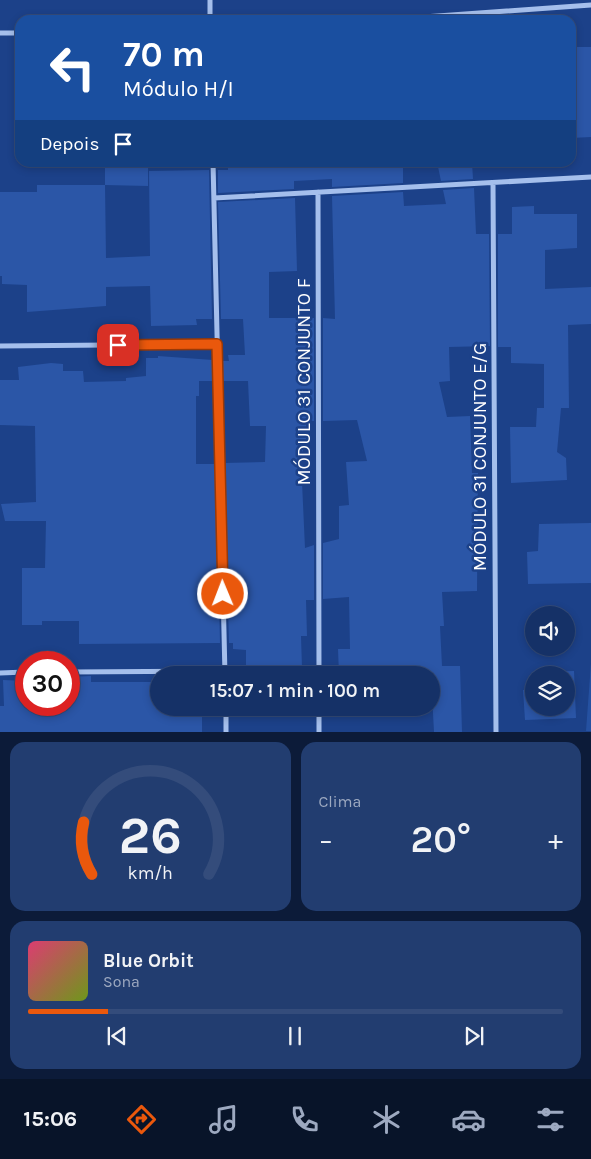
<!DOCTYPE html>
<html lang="pt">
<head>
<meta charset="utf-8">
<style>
  :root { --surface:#153167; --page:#223d70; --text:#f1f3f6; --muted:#9da9c0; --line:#344c7b; --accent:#ea580c }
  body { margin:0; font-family:Karla,sans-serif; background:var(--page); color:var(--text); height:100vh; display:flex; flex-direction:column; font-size:19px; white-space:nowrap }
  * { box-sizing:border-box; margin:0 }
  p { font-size:16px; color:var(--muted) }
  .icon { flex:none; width:28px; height:28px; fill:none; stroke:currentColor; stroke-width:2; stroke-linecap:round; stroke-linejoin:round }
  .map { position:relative; height:732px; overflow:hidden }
  .drawer { display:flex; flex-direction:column; gap:10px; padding:10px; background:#0c1b39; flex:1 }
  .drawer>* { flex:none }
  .hud { position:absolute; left:15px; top:15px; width:561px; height:152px; border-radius:15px; box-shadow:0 2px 8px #0003,0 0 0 1px var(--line); background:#1a4fa0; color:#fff; overflow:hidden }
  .fabs { position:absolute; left:525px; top:606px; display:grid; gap:10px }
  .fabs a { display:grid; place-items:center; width:50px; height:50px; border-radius:50%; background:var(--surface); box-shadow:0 2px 8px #0003,0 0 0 1px var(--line); font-size:25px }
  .speed { position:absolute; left:15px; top:651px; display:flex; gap:10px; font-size:25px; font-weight:700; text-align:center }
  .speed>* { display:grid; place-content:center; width:65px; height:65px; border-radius:50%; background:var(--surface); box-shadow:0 2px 8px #0003,0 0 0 1px var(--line); line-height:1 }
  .speed .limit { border:8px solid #d22; background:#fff; color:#111 }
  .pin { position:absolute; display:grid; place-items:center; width:42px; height:42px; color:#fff; margin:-21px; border-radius:10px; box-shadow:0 2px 8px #0006 }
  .me { position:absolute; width:55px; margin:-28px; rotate:359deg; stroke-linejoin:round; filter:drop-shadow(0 0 4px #0008) }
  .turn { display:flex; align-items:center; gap:18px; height:105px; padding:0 25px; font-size:22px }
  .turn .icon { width:65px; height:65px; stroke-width:2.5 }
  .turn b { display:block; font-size:35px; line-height:42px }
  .then { display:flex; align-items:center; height:48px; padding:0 25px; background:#0003; gap:10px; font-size:19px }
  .big { font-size:38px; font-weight:600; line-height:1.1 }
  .drawer .widget { flex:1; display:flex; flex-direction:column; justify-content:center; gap:8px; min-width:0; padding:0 18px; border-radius:15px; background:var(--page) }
  .drawer .dial { align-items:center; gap:0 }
  .dial svg { height:130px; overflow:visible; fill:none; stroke:var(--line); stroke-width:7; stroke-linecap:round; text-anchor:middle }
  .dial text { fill:var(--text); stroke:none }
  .song { display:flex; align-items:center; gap:15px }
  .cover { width:60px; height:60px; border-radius:8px; background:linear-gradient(135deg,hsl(340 70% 55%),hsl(80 70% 35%)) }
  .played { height:5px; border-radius:2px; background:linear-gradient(90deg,var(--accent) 15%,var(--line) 15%) }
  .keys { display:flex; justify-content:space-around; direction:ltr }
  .heat { display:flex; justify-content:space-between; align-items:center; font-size:28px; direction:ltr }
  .drawer .tiles { flex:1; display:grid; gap:10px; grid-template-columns:1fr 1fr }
  .widget:last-child { grid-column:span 2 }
  .trip { position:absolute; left:150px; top:666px; width:290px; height:50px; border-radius:25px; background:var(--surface); box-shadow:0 2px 8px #0003,0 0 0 1px var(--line); font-weight:600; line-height:50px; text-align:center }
  .tab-bar { display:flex; height:80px; justify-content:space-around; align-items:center; background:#081429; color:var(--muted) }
  .tab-bar .icon { width:35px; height:35px }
  .tab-bar .selected { color:var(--accent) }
  .tab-bar b { font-size:22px; color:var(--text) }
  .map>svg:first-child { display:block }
  .green { fill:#2551a1 }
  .building { fill:#2b56a7 }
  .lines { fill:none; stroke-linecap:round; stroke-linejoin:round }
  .street { stroke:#a5bfec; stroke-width:5 }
  .route-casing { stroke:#983908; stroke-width:12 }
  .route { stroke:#ea580c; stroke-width:9 }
  .labels { text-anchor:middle; stroke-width:5; stroke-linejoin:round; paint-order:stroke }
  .street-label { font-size:19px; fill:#fff; stroke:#1c4189 }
</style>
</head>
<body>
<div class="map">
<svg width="591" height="732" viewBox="0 0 591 732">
  <rect width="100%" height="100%" fill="#1c4189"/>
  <!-- green -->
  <path class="green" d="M591,663V731H586Z"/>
  <!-- building -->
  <path class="building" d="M572,47H591V137L571,138Z
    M105,162H148V186L105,185Z
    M228,162H403V183L332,187V179L294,181V189L218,193V170H228Z
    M437,162H472L473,179L441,181Z
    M209,170L212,319H196L197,325L151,326L150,286L106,287V306L27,312V285L2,284V276H0V192H37V185H105L106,258L150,256L149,171Z
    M474,188L476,234H489L490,346L449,347L450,381L439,382L447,417L470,416L472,473H478L477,591L442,592L444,626H440L442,666H460L462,732H434L431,675H339L338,649H350L349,597L323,599V543L339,539V506L349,505L346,462L367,461L357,420L323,421V318L335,319L332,196L403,192L404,206L446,204L443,190Z
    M295,198L297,271L269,272V318H314V421L306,420V440H303V460H301L305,548L314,545V600H306L307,636H301L302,668L267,670V675H241L246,674V650L233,649V643H229L224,463L265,462L266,426H250L248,381H222V361H229L228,355H245L243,319H221L218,202Z
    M534,206V214H577V248L545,250V289L591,287V324L568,325L569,408H544V364L511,363V347H498V234H512V207Z
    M158,356L213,360L214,381H199V396H196V464H216L220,643L79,644V621H42V625H22V568H45L46,521H5L1,504L36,502L35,426L0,425V380H19L18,367L51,363L63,364V371H83L84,382L126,381V378L146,376V358H158Z
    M537,408H561L557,452L566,458L567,480L511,483L510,427H536Z
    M591,523V583L528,584L527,552L538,551L539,524Z
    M574,671L576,718L525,720L523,690H534V708H566V675H541V672Z
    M91,676V682H156L159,708H202V732H0V706H4L3,680L26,681V705H69V677Z"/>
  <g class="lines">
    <!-- street -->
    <path class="street" d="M210,0V20
      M382,20L591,5
      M0,33H20
      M213,162L225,675
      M493,183L496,732
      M318,192L319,675
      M214,198L591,177
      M0,346L217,344
      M69,672L225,671
      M0,673L26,672
      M226,708V732
      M319,708V732"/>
  </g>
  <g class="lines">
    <!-- route casing -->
    <g class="route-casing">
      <path id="route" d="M118,345L217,344L223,594"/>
    </g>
    <!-- route -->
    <use href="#route" class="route"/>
  </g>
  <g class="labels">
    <!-- street labels -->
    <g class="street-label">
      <text transform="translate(303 382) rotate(-90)" y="7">MÓDULO 31 CONJUNTO F</text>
      <text transform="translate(479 457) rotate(-90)" y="7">MÓDULO 31 CONJUNTO E/G</text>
    </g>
  </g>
</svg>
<div class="fabs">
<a><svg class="icon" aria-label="sound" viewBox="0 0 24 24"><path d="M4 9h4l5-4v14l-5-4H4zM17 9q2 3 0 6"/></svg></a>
<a><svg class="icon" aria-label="layers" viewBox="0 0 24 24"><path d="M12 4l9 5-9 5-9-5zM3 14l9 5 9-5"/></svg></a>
</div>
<div class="speed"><div class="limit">30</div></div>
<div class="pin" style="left:118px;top:345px;background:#d93025"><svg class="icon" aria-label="arrive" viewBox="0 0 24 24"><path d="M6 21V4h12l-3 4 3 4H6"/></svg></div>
<svg class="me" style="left:223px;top:594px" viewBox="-20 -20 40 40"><circle r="17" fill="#ea580c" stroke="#fff" stroke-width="3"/><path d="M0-11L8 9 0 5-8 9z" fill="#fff"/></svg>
<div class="trip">15:07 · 1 min · 100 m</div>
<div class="hud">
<div class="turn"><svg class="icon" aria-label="left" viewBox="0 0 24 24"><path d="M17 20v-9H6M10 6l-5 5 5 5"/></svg><div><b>70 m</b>Módulo H/I</div></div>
<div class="then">Depois<svg class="icon" aria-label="arrive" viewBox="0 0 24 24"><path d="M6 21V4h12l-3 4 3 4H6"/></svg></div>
</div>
</div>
<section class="drawer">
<div class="tiles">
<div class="widget dial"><svg viewBox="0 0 100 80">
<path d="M14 69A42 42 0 1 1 86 69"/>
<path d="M14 69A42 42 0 0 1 9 37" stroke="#ea580c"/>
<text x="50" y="56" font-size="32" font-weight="700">26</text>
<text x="50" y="72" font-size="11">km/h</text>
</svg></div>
<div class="widget"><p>Clima</p>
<div class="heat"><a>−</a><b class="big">20°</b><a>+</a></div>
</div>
<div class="widget">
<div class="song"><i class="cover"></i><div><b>Blue Orbit</b><p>Sona</p></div></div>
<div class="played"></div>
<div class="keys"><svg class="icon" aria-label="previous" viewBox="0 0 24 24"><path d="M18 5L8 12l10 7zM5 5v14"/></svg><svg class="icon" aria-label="pause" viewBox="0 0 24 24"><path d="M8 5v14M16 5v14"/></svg><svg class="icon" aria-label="next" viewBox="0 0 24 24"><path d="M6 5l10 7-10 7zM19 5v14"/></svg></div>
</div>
</div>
</section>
<nav class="tab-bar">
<b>15:06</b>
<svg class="icon selected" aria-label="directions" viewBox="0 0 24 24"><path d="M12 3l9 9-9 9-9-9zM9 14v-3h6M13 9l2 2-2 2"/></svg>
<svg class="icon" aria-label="music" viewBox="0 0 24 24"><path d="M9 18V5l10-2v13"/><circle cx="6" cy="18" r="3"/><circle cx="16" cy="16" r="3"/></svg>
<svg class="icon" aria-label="phone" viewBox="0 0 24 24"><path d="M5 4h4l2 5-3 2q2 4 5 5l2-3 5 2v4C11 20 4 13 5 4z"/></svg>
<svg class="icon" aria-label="climate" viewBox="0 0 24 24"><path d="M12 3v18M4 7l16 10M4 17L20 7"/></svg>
<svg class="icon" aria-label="car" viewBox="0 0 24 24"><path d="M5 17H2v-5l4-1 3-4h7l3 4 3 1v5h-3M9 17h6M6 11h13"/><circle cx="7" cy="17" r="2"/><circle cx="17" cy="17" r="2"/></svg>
<svg class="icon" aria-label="filters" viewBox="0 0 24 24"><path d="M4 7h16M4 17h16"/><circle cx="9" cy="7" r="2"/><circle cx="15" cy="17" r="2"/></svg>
</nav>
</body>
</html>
